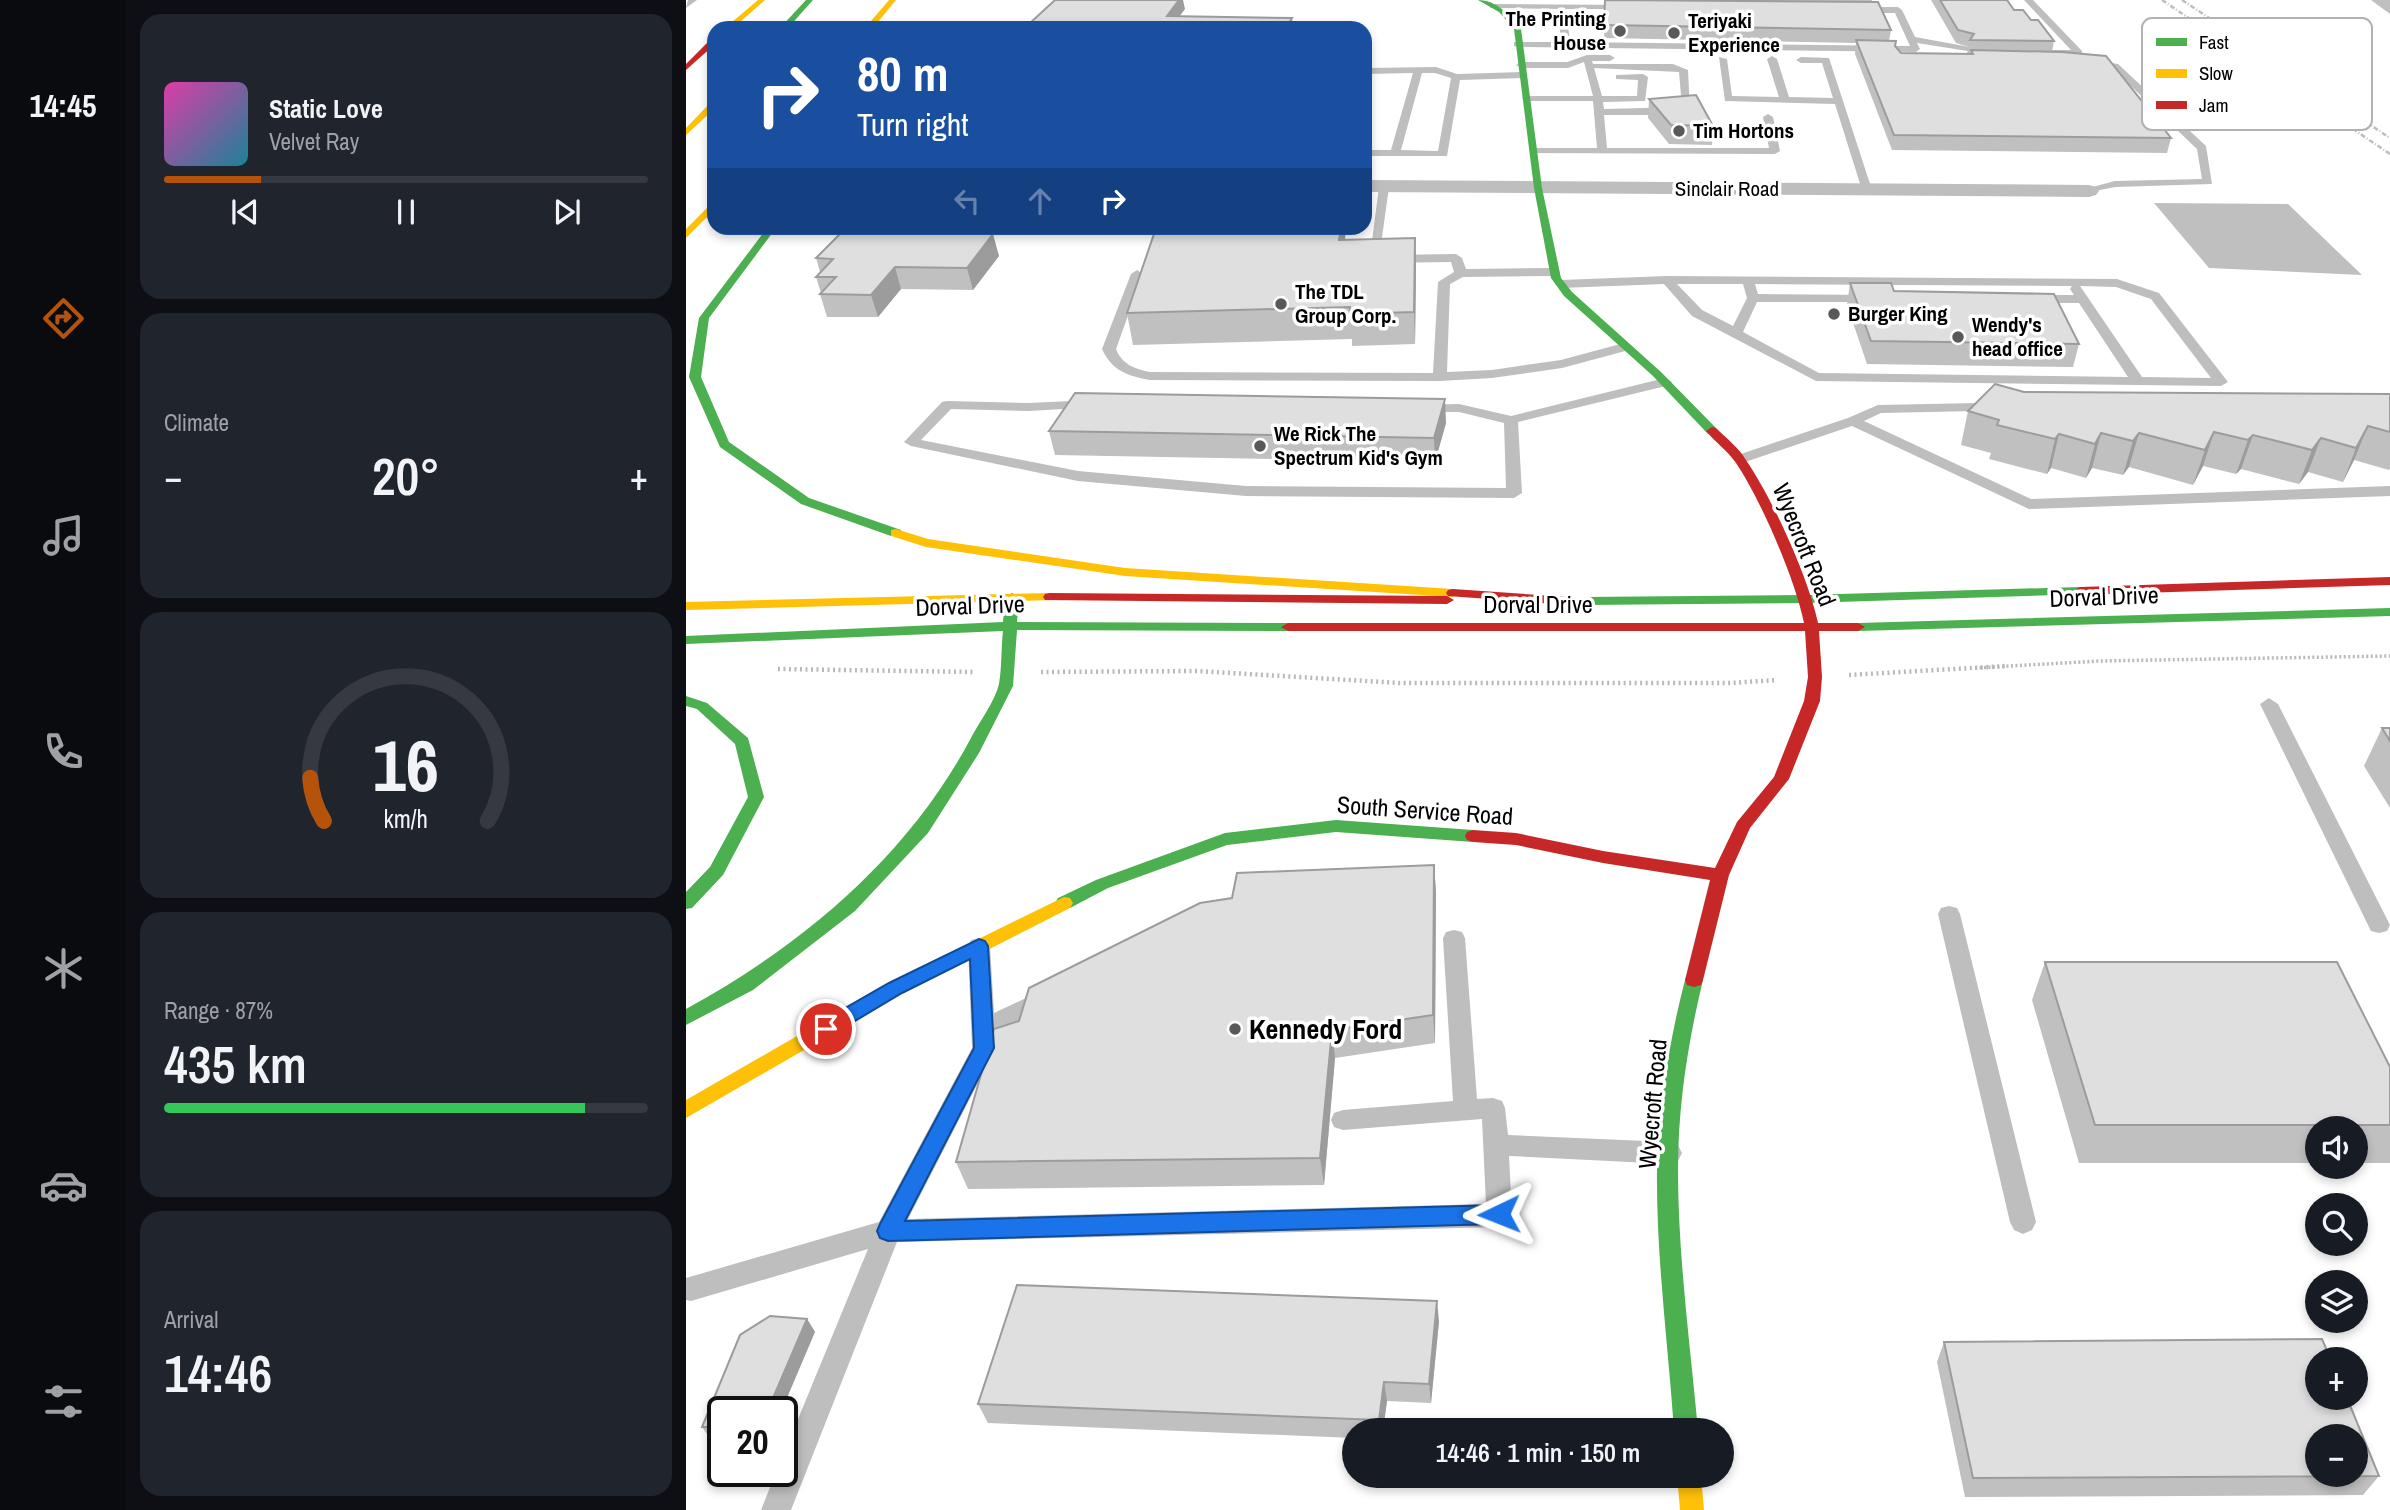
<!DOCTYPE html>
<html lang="en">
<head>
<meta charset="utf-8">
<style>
  :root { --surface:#171b24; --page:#20242c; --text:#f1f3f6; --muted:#9ea1a6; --line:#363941; --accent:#b45309 }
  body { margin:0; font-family:"Archivo Narrow",sans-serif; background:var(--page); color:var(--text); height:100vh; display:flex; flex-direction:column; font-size:26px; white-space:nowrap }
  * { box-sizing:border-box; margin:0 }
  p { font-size:23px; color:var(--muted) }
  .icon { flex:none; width:38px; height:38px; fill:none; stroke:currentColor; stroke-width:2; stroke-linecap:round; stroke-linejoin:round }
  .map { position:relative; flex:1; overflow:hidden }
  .sheet { display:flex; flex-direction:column; gap:14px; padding:14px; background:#0d0f14; width:560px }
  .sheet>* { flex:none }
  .banner { position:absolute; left:21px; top:21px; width:665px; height:214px; border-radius:21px; box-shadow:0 4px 10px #0003; background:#1a4fa0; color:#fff; overflow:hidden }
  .tools { position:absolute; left:1619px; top:1116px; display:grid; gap:14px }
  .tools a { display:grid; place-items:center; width:63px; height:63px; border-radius:50%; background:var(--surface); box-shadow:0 4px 10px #0003; font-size:35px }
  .speed { position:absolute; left:21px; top:1396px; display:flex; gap:14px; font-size:35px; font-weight:700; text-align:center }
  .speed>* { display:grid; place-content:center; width:91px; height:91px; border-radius:50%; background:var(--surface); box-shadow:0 4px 10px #0003; line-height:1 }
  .speed .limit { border:4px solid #111; border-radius:10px; background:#fff; color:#111 }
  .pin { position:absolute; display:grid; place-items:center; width:60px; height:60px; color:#fff; margin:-30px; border:4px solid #fff; border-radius:50%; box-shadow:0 2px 7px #0007 }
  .me { position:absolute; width:77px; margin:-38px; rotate:268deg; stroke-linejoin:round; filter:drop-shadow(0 0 5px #0008) }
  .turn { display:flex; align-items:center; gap:24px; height:147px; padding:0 35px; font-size:32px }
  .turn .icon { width:91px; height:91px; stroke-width:2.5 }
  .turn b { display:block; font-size:49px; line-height:60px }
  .lanes { display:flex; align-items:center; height:66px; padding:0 35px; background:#0003; justify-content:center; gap:35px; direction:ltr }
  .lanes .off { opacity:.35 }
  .big { font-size:52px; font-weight:600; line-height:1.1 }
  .sheet .card { flex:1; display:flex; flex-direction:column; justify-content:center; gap:10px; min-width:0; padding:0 24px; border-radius:21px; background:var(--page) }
  .sheet .dial { align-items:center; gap:0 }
  .dial svg { height:182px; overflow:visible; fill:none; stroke:var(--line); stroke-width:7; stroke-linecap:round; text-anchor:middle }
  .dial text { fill:var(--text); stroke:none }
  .song { display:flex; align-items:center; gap:21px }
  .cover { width:84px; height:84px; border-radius:10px; background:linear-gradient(135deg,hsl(320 70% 55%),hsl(190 70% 35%)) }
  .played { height:7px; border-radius:4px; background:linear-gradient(90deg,var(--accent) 20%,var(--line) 20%) }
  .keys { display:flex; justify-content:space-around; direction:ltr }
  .heat { display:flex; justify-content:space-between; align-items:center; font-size:38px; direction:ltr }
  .charge { height:10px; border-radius:5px; background:linear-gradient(90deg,#34c759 87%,var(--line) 0) }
  .trip { position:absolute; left:656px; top:1418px; width:392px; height:70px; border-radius:35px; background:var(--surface); box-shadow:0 4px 10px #0003; font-weight:600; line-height:70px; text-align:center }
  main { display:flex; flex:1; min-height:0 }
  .tabs { display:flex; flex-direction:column; width:126px; justify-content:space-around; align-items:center; background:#090b0e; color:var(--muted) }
  .tabs .icon { width:49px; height:49px }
  .tabs .selected { color:var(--accent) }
  .tabs b { font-size:32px; color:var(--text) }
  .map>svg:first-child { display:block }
  .water { fill:#bfbfbf }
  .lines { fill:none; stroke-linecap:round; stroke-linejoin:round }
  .path-far1 { stroke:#b9b9b9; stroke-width:3.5; stroke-dasharray:2 2.5; stroke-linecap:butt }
  .path { stroke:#b9b9b9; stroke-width:4.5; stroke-dasharray:2 3.5; stroke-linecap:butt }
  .lane { fill:#bebebe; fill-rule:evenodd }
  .street { fill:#bebebe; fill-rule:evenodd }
  .fast { fill:#4caf50; fill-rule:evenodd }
  .slow { fill:#ffc107; fill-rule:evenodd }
  .jam { fill:#c62828; fill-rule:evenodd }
  .rail { stroke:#bebebe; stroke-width:2.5; stroke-dasharray:5 2 1 2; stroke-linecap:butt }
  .wall { fill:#c0c0c0 }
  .shaded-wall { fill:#9c9c9c }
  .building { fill:#dfdfdf; stroke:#9c9c9c; stroke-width:2; fill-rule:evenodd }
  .route { fill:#1a73e8; stroke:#114b97; stroke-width:2 }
  .poi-dot { fill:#595959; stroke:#fff; stroke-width:2.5 }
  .labels { text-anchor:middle; stroke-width:7; stroke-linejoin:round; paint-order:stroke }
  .far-poi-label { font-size:21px; font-weight:bold; fill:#000; stroke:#fff; text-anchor:start }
  .far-street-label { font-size:21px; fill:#000; stroke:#fff }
  .street-label { font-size:24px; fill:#000; stroke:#fff }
  .near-poi-label { font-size:28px; font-weight:bold; fill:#000; stroke:#fff; text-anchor:start }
  .key { fill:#fff; stroke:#b2b2b2; stroke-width:2 }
  .key-label { font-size:19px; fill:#000 }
</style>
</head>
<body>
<main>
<nav class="tabs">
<b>14:45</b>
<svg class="icon selected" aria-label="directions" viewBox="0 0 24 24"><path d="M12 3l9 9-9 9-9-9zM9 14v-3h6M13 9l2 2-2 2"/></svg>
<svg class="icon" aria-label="music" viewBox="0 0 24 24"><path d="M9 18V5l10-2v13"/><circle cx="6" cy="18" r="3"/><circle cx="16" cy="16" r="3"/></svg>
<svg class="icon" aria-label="phone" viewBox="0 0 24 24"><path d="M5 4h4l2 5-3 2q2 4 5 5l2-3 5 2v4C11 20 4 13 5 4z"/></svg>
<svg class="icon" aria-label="climate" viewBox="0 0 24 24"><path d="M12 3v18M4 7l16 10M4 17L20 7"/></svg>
<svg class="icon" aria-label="car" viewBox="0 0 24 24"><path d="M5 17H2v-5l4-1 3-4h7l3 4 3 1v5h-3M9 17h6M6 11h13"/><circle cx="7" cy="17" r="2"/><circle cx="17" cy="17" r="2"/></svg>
<svg class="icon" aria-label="filters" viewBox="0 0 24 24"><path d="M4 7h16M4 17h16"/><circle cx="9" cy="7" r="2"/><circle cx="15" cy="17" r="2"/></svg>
</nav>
<section class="sheet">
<div class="card">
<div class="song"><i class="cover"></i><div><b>Static Love</b><p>Velvet Ray</p></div></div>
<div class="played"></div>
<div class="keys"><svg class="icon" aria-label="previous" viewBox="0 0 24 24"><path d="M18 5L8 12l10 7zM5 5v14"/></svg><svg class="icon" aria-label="pause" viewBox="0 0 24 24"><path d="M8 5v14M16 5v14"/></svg><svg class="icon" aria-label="next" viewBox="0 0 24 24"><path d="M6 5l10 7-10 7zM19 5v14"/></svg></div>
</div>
<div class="card"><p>Climate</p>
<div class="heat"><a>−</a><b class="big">20°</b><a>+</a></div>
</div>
<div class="card dial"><svg viewBox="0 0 100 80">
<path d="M14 69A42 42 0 1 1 86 69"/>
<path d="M14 69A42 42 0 0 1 8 50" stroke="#b45309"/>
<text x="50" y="56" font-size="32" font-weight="700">16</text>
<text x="50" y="72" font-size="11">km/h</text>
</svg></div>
<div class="card"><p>Range · 87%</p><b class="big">435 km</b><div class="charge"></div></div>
<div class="card"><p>Arrival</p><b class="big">14:46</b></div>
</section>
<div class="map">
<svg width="1704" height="1510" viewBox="0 0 1704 1510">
  <rect width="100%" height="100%" fill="#fff"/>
  <!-- water -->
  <path class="water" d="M1468,203L1602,204L1676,275L1523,268Z"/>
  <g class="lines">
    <!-- path-far1 -->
    <path class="path-far1" d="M1289,668L1413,661L1704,656"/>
    <!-- path -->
    <path class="path" d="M92,669L287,672
      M355,672L511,671L714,683H1044L1091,680
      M1163,675L1320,666"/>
    <!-- lane -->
    <path class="lane" d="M2,0H11L0,8Z
      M1338,0H1347L1396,51V55H1355V51L1358,50H1385Z
      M807,4L945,5L949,7L945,9H880L884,42L1224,46L1209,13H1172L1168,10L1172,7H1212L1216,10L1229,37L1311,52L1307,55L1231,43L1234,49L1230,52L831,47L828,46V42H875L872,9L804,8Z
      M901,55H924L929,58L924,61H906L907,64H987L1002,70L1004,111L988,115H918L921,148H1083L1077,117L1082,114L1087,117L1094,151L1089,154L844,153V149L848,148H911L907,101H841L836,98L838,96H907L898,62L882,68H835L830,65L835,62H881ZM908,68L993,72L996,107L918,109L917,102L959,101L962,77L957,74L930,75V79L952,80L951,96H916Z
      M1086,56L1091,59L1103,97L1147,98L1136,63H1115L1110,60L1115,57L1143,58L1186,190L1185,192L1176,190L1149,104L1039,101L1033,57L1041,59L1046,96L1093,97L1081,59Z
      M1403,59L1432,64L1520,146L1526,184L1429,187L1399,193V189L1429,181L1516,179L1511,149L1426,68L1400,64L1398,62Z
      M750,67L771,74L837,72L842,75L837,78L774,80L761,156H679V150H705L727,73L679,74V68ZM736,73H749L765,78L752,151L715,150Z
      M698,184L703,187L694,252L701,255L770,254L776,258L780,269L868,268L874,272L868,276L777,277L764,284L761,372L806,370L875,360L938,343L945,347L943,350L876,368L806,378L754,381L464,380C442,376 426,371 416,349L445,274L451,270L457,274L430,349C436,364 448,369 464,372L747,373L752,282L768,272L765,262L699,263L684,256L693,187Z
      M981,276L1431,279L1473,293L1542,382L1535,386L1130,381L1006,316L978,284L875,288L869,284L875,280ZM991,284H1057L1061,298L1047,326L1016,310ZM1069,284L1386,286L1384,289L1388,295H1345L1339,299L1345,303H1393L1442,377L1133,373L1057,332L1071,302H1189L1193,301V295L1072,294ZM1394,286L1430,287L1465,299L1525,378L1456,377Z
      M979,378L986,382L984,385L832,422L836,493L828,498L560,496L392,481L225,446L218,442L256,402L261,401L343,403L406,400L413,404L411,407L343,411L265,409L235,440L392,471L560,486L820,488L818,423L773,412H733L728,411V405L773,404L825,416Z
      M1292,403L1318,408L1320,411L1313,415L1292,411L1195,413L1178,421L1345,499L1704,486V496L1343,509L1166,426L1059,462L1054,463L1047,459L1049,456L1162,418L1192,405Z
      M1583,698L1592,704L1704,925L1701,931L1693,933L1685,931L1682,925L1574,704Z
      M1263,906L1271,908L1274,914L1350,1222L1346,1230L1337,1234L1328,1230L1324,1222L1252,914L1255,908Z
      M768,930L776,932L779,938L791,1099L807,1098L816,1101L819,1108L822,1135L983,1142L992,1145L996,1153L992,1161L983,1164L823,1156L826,1215L822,1223L813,1227L211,1242L105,1510H75L90,1472H96V1458L182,1249L5,1301L0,1300V1278L193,1222L286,1048L282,946L285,940L293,938L301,940L304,946L308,1013L359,989L367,992L370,998L367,1004L309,1034L310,1048L222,1219L800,1204L796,1119L657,1130L648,1127L645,1120L648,1113L657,1110L767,1101L757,938L760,932Z"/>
    <!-- street -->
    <path class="street" d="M679,180L1403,185L1410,187L1413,191L1410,195L1403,197L679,192Z"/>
    <!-- fast -->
    <path class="fast" d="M120,0H127L102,28H94Z
      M792,0C811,0 823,15 835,29L856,188L875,278L886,292L975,372L1030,428V434H1022L967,376L878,296L865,278L848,188L828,29L813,12Z
      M81,228H90L23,318L15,377L43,442L123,498L215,530V536H205L115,504L34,447L3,377L13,318Z
      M1394,587L1401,591L1399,594L1120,603L898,605L891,601L898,597L1120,595Z
      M326,593L333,597L331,622L602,623L609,627L602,631L331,630L327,686L293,753L242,833L169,911L67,990L0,1025V1009C117,945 223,856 286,736C294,721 309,701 313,684C316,667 315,648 317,631L0,644V636L317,622L319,597Z
      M1704,608V616L1172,631L1165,627L1172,623Z
      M0,696L21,703L62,738L78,797L37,875L6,908L0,909V892L24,867L62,797L49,744L11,709L0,706Z
      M650,820L787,830L793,832L795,836L793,840L787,842L650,832L541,845L422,888L384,908H372L369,903L372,898L410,880L539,833Z
      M1008,973L1015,975L1017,980C1002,1042 992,1105 992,1170C992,1256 1004,1343 1012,1430H988C982,1343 970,1256 971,1169C973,1105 983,1042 999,980L1001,975Z"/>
    <!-- slow -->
    <path class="slow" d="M72,0H79L47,28H39Z
      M203,0H210L187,28H179Z
      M25,102H28V109L0,135V128Z
      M28,201V210L0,238V229Z
      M210,529L242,539L439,568L767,589L774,593L767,597L439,576L240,547L205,536V530Z
      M364,593L369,594L371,597L369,600L0,610V602Z
      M378,897L384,898L387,903L384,908L217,993L0,1118V1100L203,983Z
      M991,1475H1015L1018,1510H994Z"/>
    <!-- jam -->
    <path class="jam" d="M25,39H28V45L0,70V64Z
      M1026,427L1030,428C1040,438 1053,448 1060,460C1087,500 1122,576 1132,623H1172L1179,627L1172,631H1133L1136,677L1134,701L1103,779L1064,828L1043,875L1017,980L1015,985L1008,987L1001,985L999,980L1024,880L917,863L830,845L787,842L781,840L779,836L781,832L787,830L830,833L917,851L1029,868L1051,822L1088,777L1118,701L1122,677L1119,631H602L595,627L602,623H1118C1109,579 1075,500 1050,463C1042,451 1029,442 1020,431Z
      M1704,577V585L1394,595L1387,591L1394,587Z
      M767,589L883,597L890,601L883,605L762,596L760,593L762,590Z
      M364,593L761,596L768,600L761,604L359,600L357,597L359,594Z"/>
    <!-- rail -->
    <path class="rail" d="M1476,0L1704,154
      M1496,0L1704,138"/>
  </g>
  <!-- wall -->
  <path class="wall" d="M919,0H1186V2L1205,30L1203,41L1215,53H1281L1283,47L1270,43L1245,0H1321L1328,10L1345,20L1368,41L1366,52L1485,138L1481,153L1206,150L1169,54L1170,43L918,38Z
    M1685,0H1704V14Z
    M963,99L1027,126L1026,145L983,144L962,118Z
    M160,228H302L313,256L287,290L215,289L192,317H141L134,294L135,293L130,277L134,272L130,258Z
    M470,228H660L659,240L729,238L730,268L729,344L666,346V339L447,345L441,313Z
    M1164,283L1208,291L1393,344L1387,367L1181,364L1161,305Z
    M1338,392L1704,394V468L1703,470L1668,460L1657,482L1622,472L1613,484L1555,469L1550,474L1517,466L1507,485L1443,467L1437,475L1406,468L1400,478L1365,468L1361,474L1303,459L1305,453L1275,445L1282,411Z
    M760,423L749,462L369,455L363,431Z
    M1696,728H1704V808L1678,766Z
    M748,865L750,892L749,1043L649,1058L638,1185L282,1189L270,1162L333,1021Z
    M1359,962L1704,1125V1163H1670V1129H1631V1163H1393L1346,1000Z
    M121,1319L129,1332L37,1412V1440L26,1441L16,1427Z
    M753,1321L745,1403L701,1401L697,1430H668V1438L302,1423L292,1404Z
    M1258,1342L1693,1476L1677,1495L1279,1497L1251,1362Z"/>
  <!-- shaded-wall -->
  <path class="shaded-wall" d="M493,0H497L499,9L485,28L481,16Z
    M606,18L607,28H600Z
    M294,228H302L305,238L307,234L313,256L287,290L281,268L288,234Z
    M655,228H660L656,270L653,240Z
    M729,238L730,268L729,344L728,312Z
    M209,267L215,289L192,317L185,295Z
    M759,399L760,423L749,462L748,438Z
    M1682,426L1668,460L1657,482L1670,448Z
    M1528,432L1517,466L1507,485L1519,450Z
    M1415,433L1406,468L1400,478L1409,444Z
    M1453,433L1443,467L1437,475L1447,441Z
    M1373,434L1365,468L1361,474L1369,439Z
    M1567,435L1555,469L1550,474L1562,440Z
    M1635,438L1622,472L1613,484L1626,450Z
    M748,865L750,892L749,1043L747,1015Z
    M646,1030L649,1058L638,1185L634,1158Z
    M751,1301L753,1321L745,1403L743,1384Z
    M121,1319L129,1332L95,1412H81Z
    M698,1382L701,1401L697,1430H695L693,1420Z"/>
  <!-- building -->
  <path class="building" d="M369,0H493L481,16L606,18L600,28H344L349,24H343Z
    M919,0L1192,2L1205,30L918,25Z
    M1254,0H1321L1328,10H1337L1345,20H1352L1368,41L1284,40L1288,34L1272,30Z
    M1170,40L1210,41L1209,46L1215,53L1287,54L1285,50L1376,52L1420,56L1485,138L1208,135Z
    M1010,95L1027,126L985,125L963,99Z
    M160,228H294L288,234H307L281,268L209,267L185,295L134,294L150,277H130L147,259L130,258Z
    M470,228H655L653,240L729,238L728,312L664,314V307L441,313Z
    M1164,283H1205L1208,291L1368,294L1393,344L1185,341Z
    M1309,384L1338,392L1704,394V432L1682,426L1670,448L1635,438L1626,450L1567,435L1562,440L1528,432L1519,450L1453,433L1447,441L1415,433L1409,444L1373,434L1369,439L1311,425L1313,420L1282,411Z
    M389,393L759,399L748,438L363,431Z
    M1696,728H1704V741Z
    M748,865L747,1015L646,1030L634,1158L270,1162L308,1029L333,1021L343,988L514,903L546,898L551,873Z
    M1359,962H1651L1704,1067V1125H1409Z
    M331,1285L751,1301L743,1384L698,1382L693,1420L292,1404Z
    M84,1316L121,1319L81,1412H37V1427H16L54,1335Z
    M1636,1339L1645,1360H1631V1398H1661L1693,1476L1287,1478L1258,1342ZM1631,1437H1670V1475H1631Z"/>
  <!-- route -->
  <path class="route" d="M293,939L299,941L302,946L308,1048L219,1221L813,1205L821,1208L824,1214L821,1221L813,1224L202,1241L194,1238L191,1231L194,1224L288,1048L284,959L216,993L147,1034L140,1036L133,1034L130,1029L133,1023L203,983Z"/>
  <!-- markers -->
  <g class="poi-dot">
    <circle cx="934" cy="31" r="7"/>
    <circle cx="988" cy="33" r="7"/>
    <circle cx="993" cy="131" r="7"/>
    <circle cx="595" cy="304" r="7"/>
    <circle cx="1148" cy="314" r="7"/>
    <circle cx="1272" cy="337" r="7"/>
    <circle cx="574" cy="446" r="7"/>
    <circle cx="549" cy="1029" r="7"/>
  </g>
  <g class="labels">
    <!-- far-poi labels -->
    <g class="far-poi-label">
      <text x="920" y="26" text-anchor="end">The Printing<tspan x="920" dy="24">House</tspan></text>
      <text x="1002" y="28">Teriyaki<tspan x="1002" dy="24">Experience</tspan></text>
      <text x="1007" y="138">Tim Hortons</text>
      <text x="609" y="299">The TDL<tspan x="609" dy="24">Group Corp.</tspan></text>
      <text x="1162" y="321">Burger King</text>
      <text x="1286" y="332">Wendy's<tspan x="1286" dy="24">head office</tspan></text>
      <text x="588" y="441">We Rick The<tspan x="588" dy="24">Spectrum Kid's Gym</tspan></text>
    </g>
    <!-- far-street labels -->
    <g class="far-street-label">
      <text x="1041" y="196">Sinclair Road</text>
    </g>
    <!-- street labels -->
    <g class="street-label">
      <text transform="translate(1118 545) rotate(68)" y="8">Wyecroft Road</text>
      <text transform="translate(1418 597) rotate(-2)" y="8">Dorval Drive</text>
      <text x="852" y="613">Dorval Drive</text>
      <text transform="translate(284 606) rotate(-2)" y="8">Dorval Drive</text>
      <text transform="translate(739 811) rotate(4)" y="8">South Service Road</text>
      <text transform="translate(967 1104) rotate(-85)" y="8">Wyecroft Road</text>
    </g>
    <!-- near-poi labels -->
    <g class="near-poi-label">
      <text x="563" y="1039">Kennedy Ford</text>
    </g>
  </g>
  <!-- legend -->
  <rect x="1456" y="18" width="230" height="112" rx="10" class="key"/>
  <rect x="1470" y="38" width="31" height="8" fill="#4caf50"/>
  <rect x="1470" y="69" width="31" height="9" fill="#ffc107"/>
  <rect x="1470" y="101" width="31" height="8" fill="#c62828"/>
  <g class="key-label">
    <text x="1513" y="49">Fast</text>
    <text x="1513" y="80">Slow</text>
    <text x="1513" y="112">Jam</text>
  </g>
</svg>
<div class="tools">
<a><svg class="icon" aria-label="sound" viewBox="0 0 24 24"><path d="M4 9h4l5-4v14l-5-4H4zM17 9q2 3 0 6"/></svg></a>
<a><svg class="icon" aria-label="search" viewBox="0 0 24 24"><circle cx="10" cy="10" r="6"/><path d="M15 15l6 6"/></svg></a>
<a><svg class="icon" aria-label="layers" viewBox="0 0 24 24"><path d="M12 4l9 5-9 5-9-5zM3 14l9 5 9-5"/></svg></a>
<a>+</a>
<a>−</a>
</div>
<div class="speed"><div class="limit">20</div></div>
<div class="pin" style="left:140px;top:1029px;background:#d93025"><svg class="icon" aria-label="arrive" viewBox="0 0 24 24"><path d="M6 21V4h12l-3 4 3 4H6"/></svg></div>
<svg class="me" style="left:813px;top:1214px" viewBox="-20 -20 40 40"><path d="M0-17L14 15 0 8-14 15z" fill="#1a73e8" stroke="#fff" stroke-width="4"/></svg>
<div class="trip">14:46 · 1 min · 150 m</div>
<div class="banner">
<div class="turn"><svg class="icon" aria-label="right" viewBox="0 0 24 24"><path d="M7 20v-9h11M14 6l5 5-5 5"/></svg><div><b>80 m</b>Turn right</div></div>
<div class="lanes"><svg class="icon off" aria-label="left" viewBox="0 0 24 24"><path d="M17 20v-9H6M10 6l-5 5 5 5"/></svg><svg class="icon off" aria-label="ahead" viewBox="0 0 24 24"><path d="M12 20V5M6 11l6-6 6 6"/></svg><svg class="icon" aria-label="right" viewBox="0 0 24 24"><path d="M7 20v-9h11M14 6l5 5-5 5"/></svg></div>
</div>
</div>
</main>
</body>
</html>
